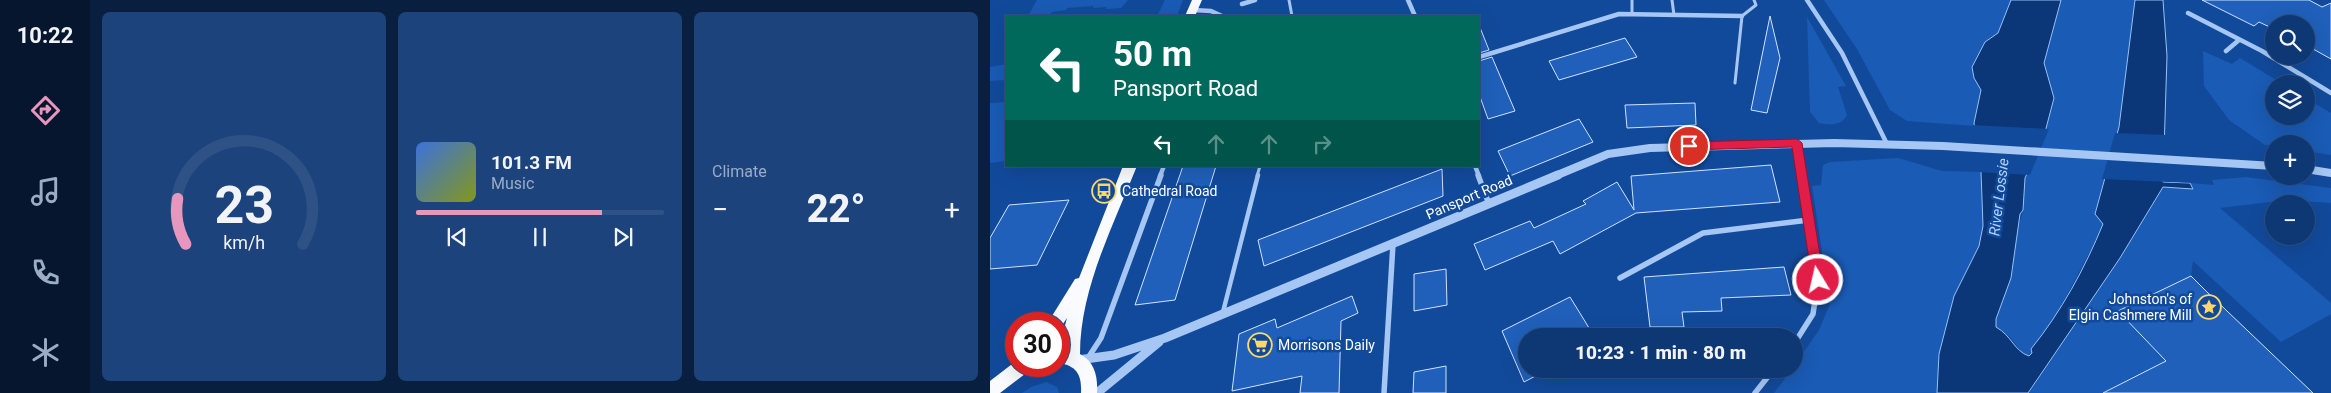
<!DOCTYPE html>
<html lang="en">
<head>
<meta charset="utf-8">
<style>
  :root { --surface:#0e3874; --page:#1c437c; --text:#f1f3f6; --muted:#9bacc5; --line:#2e5286; --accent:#e797bd }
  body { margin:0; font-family:Roboto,sans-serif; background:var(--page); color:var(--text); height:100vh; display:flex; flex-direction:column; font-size:19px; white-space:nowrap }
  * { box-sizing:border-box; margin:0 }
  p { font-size:16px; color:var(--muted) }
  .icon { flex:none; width:28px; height:28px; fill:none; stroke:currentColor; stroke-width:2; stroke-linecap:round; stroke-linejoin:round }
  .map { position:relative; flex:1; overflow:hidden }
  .details { display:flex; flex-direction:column; gap:12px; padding:12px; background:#081f40; width:900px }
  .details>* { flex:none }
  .guide { position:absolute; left:15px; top:15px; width:475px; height:152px; border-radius:0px; box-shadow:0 5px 20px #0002,0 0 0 1px var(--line); background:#00695c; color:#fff; overflow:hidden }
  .buttons { position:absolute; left:1275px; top:15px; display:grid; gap:10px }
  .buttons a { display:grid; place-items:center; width:50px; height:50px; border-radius:50%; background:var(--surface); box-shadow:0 5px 20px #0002,0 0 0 1px var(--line); font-size:25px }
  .speed { position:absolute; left:15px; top:312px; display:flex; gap:10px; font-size:25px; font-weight:700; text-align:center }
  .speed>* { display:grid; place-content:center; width:65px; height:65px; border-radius:50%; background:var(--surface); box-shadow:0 5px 20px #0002,0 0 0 1px var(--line); line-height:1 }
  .speed .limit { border:8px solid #d22; background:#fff; color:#111 }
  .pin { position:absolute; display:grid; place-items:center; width:42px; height:42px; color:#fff; margin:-21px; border:2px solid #fff; border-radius:50%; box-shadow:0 1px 5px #0007 }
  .me { position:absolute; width:55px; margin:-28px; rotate:351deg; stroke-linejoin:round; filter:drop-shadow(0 0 4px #0008) }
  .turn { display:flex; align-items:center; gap:18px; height:105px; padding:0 25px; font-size:22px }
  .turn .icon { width:65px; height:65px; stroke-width:2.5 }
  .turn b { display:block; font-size:35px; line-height:42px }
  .lanes { display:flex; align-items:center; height:48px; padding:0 25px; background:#0003; justify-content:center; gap:25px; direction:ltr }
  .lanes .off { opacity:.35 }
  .big { font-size:38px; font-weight:800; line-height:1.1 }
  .details .card { flex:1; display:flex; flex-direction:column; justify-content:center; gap:8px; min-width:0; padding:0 18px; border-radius:8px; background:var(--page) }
  .details .dial { align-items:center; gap:0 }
  .dial svg { height:130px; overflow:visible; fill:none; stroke:var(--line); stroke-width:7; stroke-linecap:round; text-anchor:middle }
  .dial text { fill:var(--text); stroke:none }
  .song { display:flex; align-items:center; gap:15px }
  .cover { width:60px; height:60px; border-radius:8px; background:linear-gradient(135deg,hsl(220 70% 55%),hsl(70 70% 35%)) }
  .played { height:5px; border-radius:2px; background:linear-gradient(90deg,var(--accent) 75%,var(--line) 75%) }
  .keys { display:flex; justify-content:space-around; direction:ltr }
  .heat { display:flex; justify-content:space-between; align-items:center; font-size:28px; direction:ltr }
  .details .tiles { flex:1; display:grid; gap:12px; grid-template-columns:repeat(3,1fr) }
  .trip { position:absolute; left:528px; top:328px; width:285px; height:50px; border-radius:25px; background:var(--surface); box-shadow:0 5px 20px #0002,0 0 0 1px var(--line); font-weight:800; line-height:50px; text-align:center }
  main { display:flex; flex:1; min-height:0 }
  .tab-bar { display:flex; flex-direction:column; width:90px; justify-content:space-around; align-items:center; background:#06162e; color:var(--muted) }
  .tab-bar .icon { width:35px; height:35px }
  .tab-bar .selected { color:var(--accent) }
  .tab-bar b { font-size:22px; color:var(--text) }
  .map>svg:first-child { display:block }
  .green { fill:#1a5bb5 }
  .water { fill:#0b3677; stroke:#98c1f7 }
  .pier { fill:#124a9b }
  .building { fill:#2060ba; stroke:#cfe2fd }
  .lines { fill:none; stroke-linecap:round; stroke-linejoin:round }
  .service-far1 { stroke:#a6c7f4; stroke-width:3 }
  .service { stroke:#a6c7f4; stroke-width:4.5 }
  .minor-far1 { stroke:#a6c7f4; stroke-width:4.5 }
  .minor { stroke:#a6c7f4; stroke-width:5.5 }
  .tertiary-far1 { stroke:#a6c7f4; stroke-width:8 }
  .tertiary { stroke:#a6c7f4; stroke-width:9 }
  .trunk { fill:#f9fbff; fill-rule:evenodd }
  .route { fill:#e11d48; stroke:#92132f }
  .labels { text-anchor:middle; stroke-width:5; stroke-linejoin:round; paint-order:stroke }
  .poi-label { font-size:14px; fill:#fff; stroke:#124a9b; text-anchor:start }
  .street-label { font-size:14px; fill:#fff; stroke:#124a9b }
  .water-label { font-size:15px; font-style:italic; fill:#b3d1fa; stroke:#124a9b }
</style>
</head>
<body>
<main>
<nav class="tab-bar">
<b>10:22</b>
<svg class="icon selected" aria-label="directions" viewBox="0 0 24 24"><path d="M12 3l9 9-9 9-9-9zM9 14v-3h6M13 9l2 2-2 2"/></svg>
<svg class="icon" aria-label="music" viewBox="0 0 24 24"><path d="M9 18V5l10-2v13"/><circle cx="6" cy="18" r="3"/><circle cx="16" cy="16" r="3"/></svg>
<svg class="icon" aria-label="phone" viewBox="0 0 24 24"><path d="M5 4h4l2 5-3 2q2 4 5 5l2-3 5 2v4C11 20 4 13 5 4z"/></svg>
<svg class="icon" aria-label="climate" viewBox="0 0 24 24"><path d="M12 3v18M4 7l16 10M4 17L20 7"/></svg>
</nav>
<section class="details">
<div class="tiles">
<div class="card dial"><svg viewBox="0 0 100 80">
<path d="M14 69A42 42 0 1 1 86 69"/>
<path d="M14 69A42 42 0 0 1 9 41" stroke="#e797bd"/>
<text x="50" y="56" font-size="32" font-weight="700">23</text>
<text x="50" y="72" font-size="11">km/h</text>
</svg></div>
<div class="card">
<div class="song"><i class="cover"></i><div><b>101.3 FM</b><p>Music</p></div></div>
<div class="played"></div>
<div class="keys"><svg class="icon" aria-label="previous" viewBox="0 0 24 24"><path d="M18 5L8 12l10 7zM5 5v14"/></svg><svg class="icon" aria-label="pause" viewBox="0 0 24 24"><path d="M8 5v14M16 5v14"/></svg><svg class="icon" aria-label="next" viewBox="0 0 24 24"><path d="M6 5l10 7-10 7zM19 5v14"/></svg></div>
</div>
<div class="card"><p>Climate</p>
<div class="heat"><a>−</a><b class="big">22°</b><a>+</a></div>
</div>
</div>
</section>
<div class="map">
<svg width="1341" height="393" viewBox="0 0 1341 393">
  <rect width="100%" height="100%" fill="#124a9b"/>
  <!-- green -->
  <path class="green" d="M47,0H138L131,8L116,9V7L103,8V6L77,8L76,10L62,12L60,14L38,16Z
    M175,0H193L187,16H167Z
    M834,0H1021L1008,33L995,42L984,78L991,90L985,126L917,121L900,110L867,49Z
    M1071,0H1145V11L1129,127L1108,201L1113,224L1104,244L1061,325L1041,349L1042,353L1040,356L1033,354L1020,337L1005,327L1006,319L1033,210L1035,178L1054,136L1064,98L1054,63Z
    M817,17L856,86L848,87L857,115C852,126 840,125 829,123L820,112Z
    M1213,51L1242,64L1250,58L1293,84H1284V116H1316V98L1341,113V155L1316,151V144L1275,145L1239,120L1214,86Z
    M16,64V80L0,81V67Z
    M16,102V161L0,163V103Z
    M908,158L952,171L991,172L993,226L989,246L964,296L949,354L947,393H784L802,369H804V366L829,330L840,304L822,186L831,185L833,165L840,162Z
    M1256,177L1341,188V203L1297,200L1230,208L1341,303V314L1291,342L1203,261L1201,276L1129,311L1176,361L1113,393H1039L1148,228L1173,187L1202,189L1200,183L1224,185L1222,180Z
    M56,382L67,387L69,393H32L41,387Z"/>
  <!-- water -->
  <path class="water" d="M1021,0H1071L1054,63L1064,98L1054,136L1035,178L1033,210L1030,214L1021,278L1006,319V327C1022,336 1024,351 1039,356L1042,353L1041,349C1071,312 1095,268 1113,224L1105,214L1129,127L1145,0H1173L1177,56L1173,182L1200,183L1203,189L1173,187L1130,258L1038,393H947L949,354L964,296L989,246L993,226L991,172L984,123L991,90L984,78L982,67L995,42L1008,33Z"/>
  <!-- pier -->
  <path class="pier" d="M982,125L1059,129L1040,175L988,172Z
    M1125,133L1177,135L1175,179L1201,181L1203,183L1112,179Z"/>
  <!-- building -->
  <path class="building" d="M1212,0H1319L1332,7L1341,3V59L1316,45V24H1284V29L1269,22L1264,26Z
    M780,16L790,58L777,113L761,110Z
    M489,25L499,50L489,53Z
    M635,38L647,57L569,80L559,61Z
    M502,57L525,111L498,119L489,94V61Z
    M705,103L706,125L637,128L635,105Z
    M589,119L603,142L520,176L508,151Z
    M781,165L790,202L646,213L570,254L563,241L495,270L484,244L540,221L544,228L596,204L593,201L627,182L644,210L641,176Z
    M193,166H226L185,300L145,305Z
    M452,169L453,196L274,266L268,240Z
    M79,200L47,265L0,269V238L19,205Z
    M794,267L801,295L731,298L732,311L692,312L694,327H660L654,277Z
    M456,269L457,305L424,311V274Z
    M1201,276L1216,291L1323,393H1113L1176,361L1128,311Z
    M362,296L368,313L351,321L349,393H310L312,376L242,391L249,334L285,319L287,328Z
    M580,297L604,336H536V369H559L534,382L512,331Z
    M456,366V393H423L424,372Z"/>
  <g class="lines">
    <!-- service-far1 -->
    <path class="service-far1" d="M299,0L302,16
      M642,0V14
      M682,0L684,15
      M745,83L752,16L766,5L764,0
      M267,176L270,166"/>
    <!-- service -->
    <path class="service" d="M233,312L268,175"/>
    <!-- minor-far1 -->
    <path class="minor-far1" d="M418,0L425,16
      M817,0L852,53L897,144
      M252,4L265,0
      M203,10L221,11L232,16
      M1198,13L1272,51L1341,93
      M1236,51L1249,40
      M489,57L629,14L752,16
      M807,143L812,176
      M485,166L489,176
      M170,176L174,166"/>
    <!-- minor -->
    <path class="minor" d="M488,175L499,204
      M630,278L713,233L819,220
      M804,344L823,314L828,280L812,175
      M98,358L111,338L171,175
      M394,393L403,244
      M765,393L784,369"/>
    <!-- tertiary-far1 -->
    <path class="tertiary-far1" d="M1316,169L1341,173
      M565,176L618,154L660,148L844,143L953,146L1284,166"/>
    <!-- tertiary -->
    <path class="tertiary" d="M88,360L124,355L175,338L568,175
      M107,393L169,342"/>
    <!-- trunk -->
    <path class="trunk" d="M202,0H212L205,16H195Z
      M133,166H147C123,226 90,289 90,354C105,362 108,377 107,393H91C92,375 87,366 69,363V349H74V329L77,318L69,330V324H57L85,279L89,278Z
      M26,361V366H41L39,371L10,393H0V381Z"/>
  </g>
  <!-- route -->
  <path class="route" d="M807,139L812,143L834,280L833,284H824L822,280L802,147L699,150L693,146L699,142Z"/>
  <!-- icons -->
  <defs>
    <g id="bus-ring" transform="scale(1.25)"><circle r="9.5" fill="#124a9b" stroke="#ffd869" stroke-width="1.5"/><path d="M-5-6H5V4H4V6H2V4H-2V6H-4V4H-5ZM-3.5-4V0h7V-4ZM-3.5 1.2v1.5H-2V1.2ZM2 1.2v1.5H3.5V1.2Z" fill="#ffd869"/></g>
    <g id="sight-ring" transform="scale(1.25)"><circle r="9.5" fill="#124a9b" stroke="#ffd869" stroke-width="1.5"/><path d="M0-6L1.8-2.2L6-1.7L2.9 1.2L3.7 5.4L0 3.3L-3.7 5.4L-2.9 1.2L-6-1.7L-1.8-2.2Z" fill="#ffd869"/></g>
    <g id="supermarket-ring" transform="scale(1.25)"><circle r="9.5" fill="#124a9b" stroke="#ffd869" stroke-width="1.5"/><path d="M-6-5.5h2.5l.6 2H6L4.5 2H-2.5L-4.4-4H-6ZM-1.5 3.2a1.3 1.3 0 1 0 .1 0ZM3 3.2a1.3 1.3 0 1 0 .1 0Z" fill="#ffd869"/></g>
  </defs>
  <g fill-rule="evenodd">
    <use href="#bus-ring" x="114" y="191"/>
    <use href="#sight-ring" x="1219" y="307"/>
    <use href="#supermarket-ring" x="270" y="345"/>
  </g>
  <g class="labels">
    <!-- poi labels -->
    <g class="poi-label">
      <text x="132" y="196">Cathedral Road</text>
      <text x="1202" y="304" text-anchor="end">Johnston's of<tspan x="1202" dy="16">Elgin Cashmere Mill</tspan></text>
      <text x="288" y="350">Morrisons Daily</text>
    </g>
    <!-- street labels -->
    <g class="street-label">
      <text transform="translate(479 197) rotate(-23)" y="5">Pansport Road</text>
    </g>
    <!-- water labels -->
    <g class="water-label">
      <text transform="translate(1009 197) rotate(-83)" y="5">River Lossie</text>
    </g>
  </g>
</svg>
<div class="buttons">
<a><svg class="icon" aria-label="search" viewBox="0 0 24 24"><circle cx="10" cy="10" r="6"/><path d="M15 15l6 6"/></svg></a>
<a><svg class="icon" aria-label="layers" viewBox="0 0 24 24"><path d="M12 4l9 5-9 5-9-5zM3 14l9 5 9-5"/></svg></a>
<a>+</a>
<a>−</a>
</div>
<div class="speed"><div class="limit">30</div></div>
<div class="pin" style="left:699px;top:146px;background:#d93025"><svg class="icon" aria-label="arrive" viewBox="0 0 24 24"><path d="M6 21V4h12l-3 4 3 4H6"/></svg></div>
<svg class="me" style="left:828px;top:280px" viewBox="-20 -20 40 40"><circle r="17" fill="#e11d48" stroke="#fff" stroke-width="3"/><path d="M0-11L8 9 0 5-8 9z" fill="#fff"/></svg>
<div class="trip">10:23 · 1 min · 80 m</div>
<div class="guide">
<div class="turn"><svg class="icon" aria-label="left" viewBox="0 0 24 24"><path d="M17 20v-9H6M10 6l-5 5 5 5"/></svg><div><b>50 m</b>Pansport Road</div></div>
<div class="lanes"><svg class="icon" aria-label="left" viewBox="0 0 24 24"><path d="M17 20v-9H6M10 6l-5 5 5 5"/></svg><svg class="icon off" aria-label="ahead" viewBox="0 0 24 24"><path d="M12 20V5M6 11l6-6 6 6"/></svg><svg class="icon off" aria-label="ahead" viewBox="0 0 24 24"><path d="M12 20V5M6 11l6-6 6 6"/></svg><svg class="icon off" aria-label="right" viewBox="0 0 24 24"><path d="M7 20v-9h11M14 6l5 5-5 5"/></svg></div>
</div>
</div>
</main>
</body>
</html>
